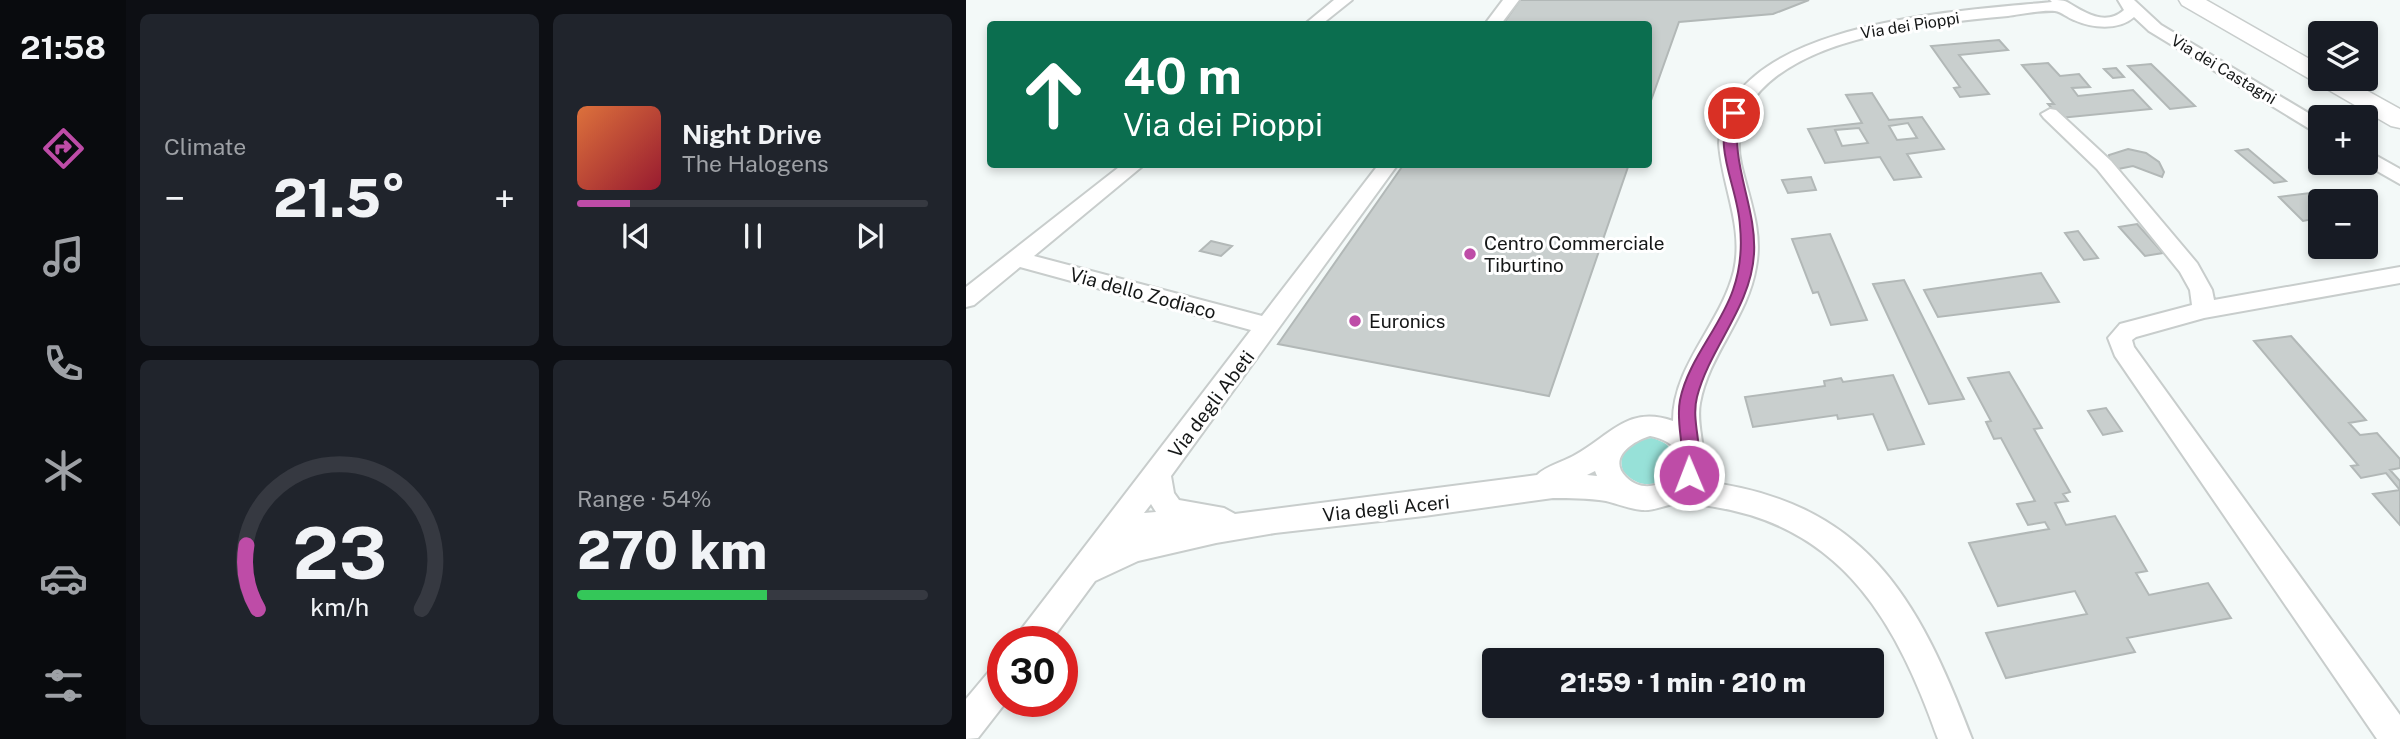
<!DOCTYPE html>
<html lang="en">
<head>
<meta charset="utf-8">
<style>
  :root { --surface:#171b24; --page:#20242c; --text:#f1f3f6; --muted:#9ea1a6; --line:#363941; --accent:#be4ca7 }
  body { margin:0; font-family:"Public Sans",sans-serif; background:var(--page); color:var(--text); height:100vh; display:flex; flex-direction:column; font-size:26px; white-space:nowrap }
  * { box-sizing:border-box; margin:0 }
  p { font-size:23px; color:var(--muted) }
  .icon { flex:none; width:38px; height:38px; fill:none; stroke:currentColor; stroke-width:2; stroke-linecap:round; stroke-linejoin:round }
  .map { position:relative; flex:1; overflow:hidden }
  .details { display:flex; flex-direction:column; gap:14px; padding:14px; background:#0d0f14; width:840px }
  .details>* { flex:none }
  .top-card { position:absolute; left:21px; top:21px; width:665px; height:147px; border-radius:7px; box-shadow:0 4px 10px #0003; background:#0b6e4f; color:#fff; overflow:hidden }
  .controls { position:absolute; left:1342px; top:21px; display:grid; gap:14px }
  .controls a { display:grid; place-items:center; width:70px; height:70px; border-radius:7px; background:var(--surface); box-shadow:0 4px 10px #0003; font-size:35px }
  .speed { position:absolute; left:21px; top:626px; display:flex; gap:14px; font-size:35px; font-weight:700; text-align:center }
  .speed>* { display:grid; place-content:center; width:91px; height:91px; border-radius:50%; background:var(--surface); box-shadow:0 4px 10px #0003; line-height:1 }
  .speed .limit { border:10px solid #d22; background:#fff; color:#111 }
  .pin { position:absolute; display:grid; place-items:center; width:60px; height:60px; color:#fff; margin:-30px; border:4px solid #fff; border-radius:50%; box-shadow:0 2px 7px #0007 }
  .me { position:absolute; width:77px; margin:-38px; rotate:359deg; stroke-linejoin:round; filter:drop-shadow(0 0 5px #0008) }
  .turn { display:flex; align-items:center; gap:24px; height:147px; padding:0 21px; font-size:32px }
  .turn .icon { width:91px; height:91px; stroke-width:2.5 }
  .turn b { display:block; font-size:49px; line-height:60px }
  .big { font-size:52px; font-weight:800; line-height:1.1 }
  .details .card { flex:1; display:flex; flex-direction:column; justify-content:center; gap:10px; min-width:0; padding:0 24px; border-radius:10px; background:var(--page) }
  .details .dial { align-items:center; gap:0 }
  .dial svg { height:182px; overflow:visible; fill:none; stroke:var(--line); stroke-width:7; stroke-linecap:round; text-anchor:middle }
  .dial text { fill:var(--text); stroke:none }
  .song { display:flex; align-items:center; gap:21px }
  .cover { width:84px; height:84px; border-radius:10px; background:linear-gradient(135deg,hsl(20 70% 55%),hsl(350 70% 35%)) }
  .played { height:7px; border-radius:4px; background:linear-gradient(90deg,var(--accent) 15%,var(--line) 15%) }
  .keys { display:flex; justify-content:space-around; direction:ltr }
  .heat { display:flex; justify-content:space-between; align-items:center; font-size:38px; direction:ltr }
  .charge { height:10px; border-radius:5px; background:linear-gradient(90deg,#34c759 54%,var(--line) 0) }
  .details .tiles { flex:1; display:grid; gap:14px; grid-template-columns:repeat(2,1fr) }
  .trip { position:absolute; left:516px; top:648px; width:402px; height:70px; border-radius:7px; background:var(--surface); box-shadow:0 4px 10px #0003; font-weight:800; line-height:70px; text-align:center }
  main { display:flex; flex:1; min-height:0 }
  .dock { display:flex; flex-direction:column; width:126px; justify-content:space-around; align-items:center; background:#090b0e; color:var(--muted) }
  .dock .icon { width:49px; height:49px }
  .dock .active { color:var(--accent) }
  .dock b { font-size:32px; color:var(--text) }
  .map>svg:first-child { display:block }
  .green { fill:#97e1d8 }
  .building { fill:#c9cfce; stroke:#b2b8b7; stroke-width:2; fill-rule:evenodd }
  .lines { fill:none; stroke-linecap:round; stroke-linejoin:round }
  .minor-casing { stroke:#c8cdcc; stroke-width:4 }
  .highway-casing { stroke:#c8cdcc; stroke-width:3 }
  .minor { fill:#fff; fill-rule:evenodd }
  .highway { fill:#fff; fill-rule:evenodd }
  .route { fill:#be4ca7; stroke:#7c316d; stroke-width:2 }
  .poi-dot { fill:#be4ca7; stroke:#fff; stroke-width:2.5 }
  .labels { text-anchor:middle; stroke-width:6; stroke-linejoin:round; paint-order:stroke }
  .far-street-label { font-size:16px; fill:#151717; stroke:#fff }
  .poi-label { font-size:19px; fill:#151717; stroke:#fff; text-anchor:start }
  .street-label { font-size:19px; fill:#151717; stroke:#fff }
</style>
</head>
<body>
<main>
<nav class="dock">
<b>21:58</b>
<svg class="icon active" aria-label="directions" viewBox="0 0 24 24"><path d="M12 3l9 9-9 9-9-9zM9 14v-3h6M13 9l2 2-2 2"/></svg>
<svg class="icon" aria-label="music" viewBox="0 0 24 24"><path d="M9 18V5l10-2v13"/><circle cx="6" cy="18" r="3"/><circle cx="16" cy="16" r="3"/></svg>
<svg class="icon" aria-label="phone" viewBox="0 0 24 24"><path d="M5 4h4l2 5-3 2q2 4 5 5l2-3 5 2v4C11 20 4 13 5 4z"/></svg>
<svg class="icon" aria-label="climate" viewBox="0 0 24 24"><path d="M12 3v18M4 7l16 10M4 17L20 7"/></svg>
<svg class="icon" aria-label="car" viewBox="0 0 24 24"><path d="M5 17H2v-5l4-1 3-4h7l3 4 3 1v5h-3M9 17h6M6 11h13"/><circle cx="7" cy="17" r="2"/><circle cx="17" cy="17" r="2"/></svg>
<svg class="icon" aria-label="filters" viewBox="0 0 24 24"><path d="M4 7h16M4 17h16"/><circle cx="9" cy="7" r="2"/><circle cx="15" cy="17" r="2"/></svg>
</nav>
<section class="details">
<div class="tiles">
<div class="card"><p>Climate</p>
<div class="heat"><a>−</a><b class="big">21.5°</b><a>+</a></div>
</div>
<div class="card">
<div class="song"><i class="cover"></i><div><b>Night Drive</b><p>The Halogens</p></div></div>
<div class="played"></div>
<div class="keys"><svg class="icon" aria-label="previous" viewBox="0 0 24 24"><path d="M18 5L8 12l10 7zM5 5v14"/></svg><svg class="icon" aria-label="pause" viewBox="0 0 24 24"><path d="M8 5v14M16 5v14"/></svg><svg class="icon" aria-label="next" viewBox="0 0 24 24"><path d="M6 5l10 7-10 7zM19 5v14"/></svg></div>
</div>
<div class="card dial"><svg viewBox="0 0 100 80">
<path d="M14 69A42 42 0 1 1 86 69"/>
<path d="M14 69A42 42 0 0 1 9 41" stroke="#be4ca7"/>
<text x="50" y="56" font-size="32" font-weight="700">23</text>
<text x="50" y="72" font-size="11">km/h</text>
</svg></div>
<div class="card"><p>Range · 54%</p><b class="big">270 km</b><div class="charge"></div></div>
</div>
</section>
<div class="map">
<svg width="1434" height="739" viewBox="0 0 1434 739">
  <rect width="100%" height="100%" fill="#f3f9f8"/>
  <!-- green -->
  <path class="green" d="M686,438C737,451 689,510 657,471C650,451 666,439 686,438Z"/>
  <!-- building -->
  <path class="building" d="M554,0H843L807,14L713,22L682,109V24H537Z
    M1033,40L1042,50L993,55L1023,94L994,97L988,88L994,87L965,46Z
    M1082,63L1094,76L1113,74L1124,87L1106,88L1112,96L1167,90L1185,109L1094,118L1082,104H1088L1056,65Z
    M1185,64L1229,106L1204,109L1162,66Z
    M1150,68L1158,77L1147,78L1138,69Z
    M906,93L923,120L956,117L978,149L941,154L955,177L928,180L914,157L859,163L842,129L896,123L880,95ZM942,123L951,138L931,140L923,126ZM893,128L902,143L876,146L869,130Z
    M1162,149L1180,153L1193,162L1198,172L1196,177L1167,166L1147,170L1142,160L1143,155Z
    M1282,149L1320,181L1308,183L1270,151Z
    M438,164H663L583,396L312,344Z
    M845,177L850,190L822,193L816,180Z
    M1344,193L1354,203V227L1347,219L1337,221L1313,197Z
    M1171,224L1197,253L1179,256L1153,227Z
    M1112,231L1132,258L1118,260L1099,233Z
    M864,234L901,320L865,325L852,292L847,293L826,239Z
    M245,241L266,246L255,256L234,251Z
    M1075,273L1093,302L972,317L958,290Z
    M938,280L998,399L963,404L907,284Z
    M1325,336L1400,420L1383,423L1394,435L1411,433L1434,459V468L1424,470L1434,481V525L1407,494L1434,490L1420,473L1395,478L1385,466L1392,465L1288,341Z
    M1043,372L1076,428L1068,429L1104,492L1097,494L1102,501L1089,503L1100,525L1149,516L1181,571L1170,573L1183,595L1242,583L1265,618L1161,638L1169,652L1040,678L1020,633L1121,614L1109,591L1032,606L1003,543L1083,529L1079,522L1062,525L1051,504L1069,501L1035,438L1028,439L1020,422L1025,421L1002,378Z
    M927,375L958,444L922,450L907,414L872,419L871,415L787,427L779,397L859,386L858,381L875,378L877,382Z
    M1140,408L1156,431L1137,435L1122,411Z"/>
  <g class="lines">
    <!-- minor casing -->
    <g class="minor-casing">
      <path id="minor" d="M368,0H386L356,24H339Z
        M537,0H553L535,24H519Z
        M1084,0C1090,0 1097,0 1101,2C1118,12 1139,27 1158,10L1152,0H1168L1195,25L1354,120V132L1347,131L1183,31L1168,17C1152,31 1126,28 1108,20C1102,18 1096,12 1089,11C1074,10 1057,14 1042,16C997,20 950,25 906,36C845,50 758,85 775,164C783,199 797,230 790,267C782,317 743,354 734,403C729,430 745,455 733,481C899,500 952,597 1006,739H972C932,626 879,528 749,507C737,505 720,501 707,504C697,506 687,511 676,510C664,509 652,504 640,501C622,498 604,498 587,498L458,516L309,533L250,543L172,561L129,581L84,642H49L54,631L285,330L54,267L8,305L0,307V287L157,164H179L68,256L296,316L413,164H432L205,476L208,493L213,500L258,508L269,514L571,475C580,466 597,462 609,455C645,435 662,405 707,421C707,365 755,324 768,271C778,226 756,187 753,143C760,21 996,11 1086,2ZM684,436C746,448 692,509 660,477C641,458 667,441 684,436ZM629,471L631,476L621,475ZM185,504L190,512L178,513Z
        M1084,109L1090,110L1145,161L1231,263L1246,290L1248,300L1434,267V283L1238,318L1170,337L1166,340L1168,347L1434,715V739H1411L1149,356L1142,338L1154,324L1226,305L1224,290L1214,272L1131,169L1078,118L1075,114Z
        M1400,150L1434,169V184L1397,163H1400Z
        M37,663V702H40L12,738L0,739V699L26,668Z"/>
    </g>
    <!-- highway casing -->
    <g class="highway-casing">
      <path id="highway" d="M1213,0H1240L1354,65V79H1380L1434,109V128L1425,126L1216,5Z"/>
    </g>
    <!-- minor -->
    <use href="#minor" class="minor"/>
    <!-- highway -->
    <use href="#highway" class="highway"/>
  </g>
  <!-- route -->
  <path class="route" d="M764,111L774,113C762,162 791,205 788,254C785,307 744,347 731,397C724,424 741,454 729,480L723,482L716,480L714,475C721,451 709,425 714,400C722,360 754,328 767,290C774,270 776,246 774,226C772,187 746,148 764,111Z"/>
  <!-- markers -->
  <g class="poi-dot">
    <circle cx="504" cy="254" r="7"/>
    <circle cx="389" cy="321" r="7"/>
  </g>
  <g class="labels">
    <!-- far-street labels -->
    <g class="far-street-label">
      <text transform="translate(944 25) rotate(-9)" y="6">Via dei Pioppi</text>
      <text transform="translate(1258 69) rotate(31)" y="6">Via dei Castagni</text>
    </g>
    <!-- poi labels -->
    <g class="poi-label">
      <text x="518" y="250">Centro Commerciale<tspan x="518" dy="22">Tiburtino</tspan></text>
      <text x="403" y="328">Euronics</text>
    </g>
    <!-- street labels -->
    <g class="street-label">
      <text transform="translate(177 293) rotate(15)" y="7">Via dello Zodiaco</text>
      <text transform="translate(245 404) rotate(-53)" y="7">Via degli Abeti</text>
      <text transform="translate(420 508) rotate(-6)" y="7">Via degli Aceri</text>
    </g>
  </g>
</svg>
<div class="controls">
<a><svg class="icon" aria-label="layers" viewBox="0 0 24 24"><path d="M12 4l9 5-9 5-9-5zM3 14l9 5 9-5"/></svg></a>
<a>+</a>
<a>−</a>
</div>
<div class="speed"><div class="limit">30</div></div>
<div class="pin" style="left:768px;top:113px;background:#d93025"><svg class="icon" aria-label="arrive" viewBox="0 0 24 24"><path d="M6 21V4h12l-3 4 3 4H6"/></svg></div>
<svg class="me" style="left:723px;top:475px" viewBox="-20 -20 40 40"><circle r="17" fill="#be4ca7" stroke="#fff" stroke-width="3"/><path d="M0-11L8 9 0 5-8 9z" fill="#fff"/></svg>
<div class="trip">21:59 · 1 min · 210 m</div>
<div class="top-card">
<div class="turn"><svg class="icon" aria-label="ahead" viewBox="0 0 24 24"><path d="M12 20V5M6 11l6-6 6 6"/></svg><div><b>40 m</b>Via dei Pioppi</div></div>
</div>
</div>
</main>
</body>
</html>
